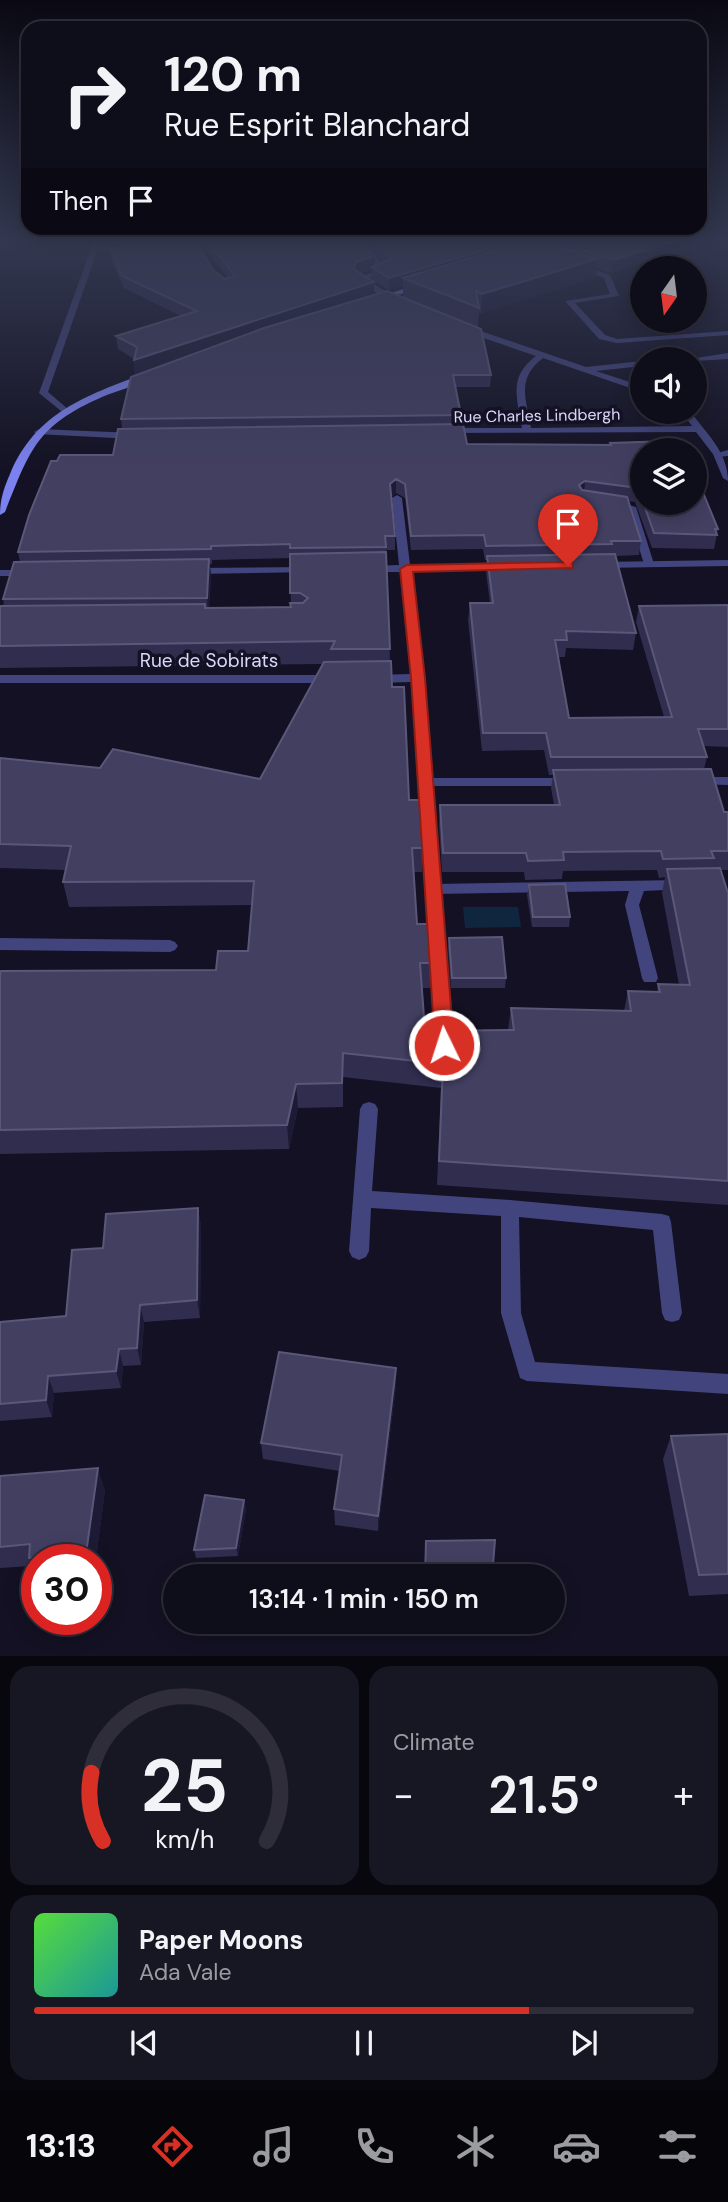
<!DOCTYPE html>
<html lang="en">
<head>
<meta charset="utf-8">
<style>
  :root { --surface:#0e0d1a; --page:#171623; --text:#f1f3f6; --muted:#9b9ca2; --line:#2e2d39; --accent:#d93025 }
  body { margin:0; font-family:"DM Sans",sans-serif; background:var(--page); color:var(--text); height:100vh; display:flex; flex-direction:column; font-size:26px; white-space:nowrap }
  * { box-sizing:border-box; margin:0 }
  p { font-size:23px; color:var(--muted) }
  .icon { flex:none; width:38px; height:38px; fill:none; stroke:currentColor; stroke-width:2; stroke-linecap:round; stroke-linejoin:round }
  .map { position:relative; height:1656px; overflow:hidden }
  .sheet { display:flex; flex-direction:column; gap:10px; padding:10px; background:#08070e; flex:1 }
  .sheet>* { flex:none }
  .banner { position:absolute; left:21px; top:21px; width:686px; height:214px; border-radius:21px; box-shadow:0 4px 18px #0003,0 0 0 2px var(--line); background:#0e0d1a; color:var(--text); overflow:hidden }
  .needle { width:46px; rotate:194deg }
  .buttons { position:absolute; left:630px; top:256px; display:grid; gap:14px }
  .buttons a { display:grid; place-items:center; width:77px; height:77px; border-radius:50%; background:var(--surface); box-shadow:0 4px 18px #0003,0 0 0 2px var(--line); font-size:35px }
  .speed { position:absolute; left:21px; top:1544px; display:flex; gap:14px; font-size:35px; font-weight:700; text-align:center }
  .speed>* { display:grid; place-content:center; width:91px; height:91px; border-radius:50%; background:var(--surface); box-shadow:0 4px 18px #0003,0 0 0 2px var(--line); line-height:1 }
  .speed .limit { border:10px solid #d22; background:#fff; color:#111 }
  .pin { position:absolute; display:grid; place-items:center; width:60px; height:60px; color:#fff; margin:-72px -30px; border-radius:50% 50% 50% 0; rotate:-45deg; box-shadow:0 0 7px #0007 }
  .pin .icon { rotate:45deg }
  .me { position:absolute; width:77px; margin:-38px; rotate:356deg; stroke-linejoin:round; filter:drop-shadow(0 0 5px #0008) }
  .turn { display:flex; align-items:center; gap:24px; height:147px; padding:0 28px; font-size:32px }
  .turn .icon { width:91px; height:91px; stroke-width:2.5 }
  .turn b { display:block; font-size:49px; line-height:60px }
  .then { display:flex; align-items:center; height:66px; padding:0 28px; background:#0003; gap:14px; font-size:26px }
  .big { font-size:52px; font-weight:600; line-height:1.1 }
  .sheet .card { flex:1; display:flex; flex-direction:column; justify-content:center; gap:10px; min-width:0; padding:0 24px; border-radius:21px; background:var(--page) }
  .sheet .dial { align-items:center; gap:0 }
  .dial svg { height:182px; overflow:visible; fill:none; stroke:var(--line); stroke-width:7; stroke-linecap:round; text-anchor:middle }
  .dial text { fill:var(--text); stroke:none }
  .song { display:flex; align-items:center; gap:21px }
  .cover { width:84px; height:84px; border-radius:10px; background:linear-gradient(135deg,hsl(110 70% 55%),hsl(180 70% 35%)) }
  .played { height:7px; border-radius:4px; background:linear-gradient(90deg,var(--accent) 75%,var(--line) 75%) }
  .keys { display:flex; justify-content:space-around; direction:ltr }
  .heat { display:flex; justify-content:space-between; align-items:center; font-size:38px; direction:ltr }
  .sheet .tiles { flex:1; display:grid; gap:10px; grid-template-columns:1fr 1fr }
  .card:last-child { grid-column:span 2 }
  .trip { position:absolute; left:163px; top:1564px; width:402px; height:70px; border-radius:35px; background:var(--surface); box-shadow:0 4px 18px #0003,0 0 0 2px var(--line); font-weight:600; line-height:70px; text-align:center }
  .tab-bar { display:flex; height:112px; justify-content:space-around; align-items:center; background:#06050a; color:var(--muted) }
  .tab-bar .icon { width:49px; height:49px }
  .tab-bar .selected { color:var(--accent) }
  .tab-bar b { font-size:32px; color:var(--text) }
  .map>svg:first-child { display:block }
  .water { fill:#10253e }
  .lines { fill:none; stroke-linecap:round; stroke-linejoin:round }
  .lane { fill:#42457d; fill-rule:evenodd }
  .street { fill:#42457d; fill-rule:evenodd }
  .secondary { fill:#7b82ef; fill-rule:evenodd }
  .wall { fill:#302d4f; fill-rule:evenodd }
  .shaded-wall { fill:#1d1a36 }
  .building { fill:#423f61; stroke:#5a5779; stroke-width:2 }
  .route { fill:#d93025; stroke:#8d1f18; stroke-width:2 }
  .labels { text-anchor:middle; stroke-width:7; stroke-linejoin:round; paint-order:stroke }
  .far-street-label { font-size:16px; fill:#d9d8fa; stroke:#131123 }
  .street-label { font-size:19px; fill:#d9d8fa; stroke:#131123 }
</style>
</head>
<body>
<div class="map">
<svg width="728" height="1656" viewBox="0 0 728 1656">
  <rect width="100%" height="100%" fill="#131123"/>
  <!-- water -->
  <path class="water" d="M463,907H518L521,927L465,928Z"/>
  <g class="lines">
    <!-- lane -->
    <path class="lane" d="M136,245L139,249L95,251L91,249L95,247Z
      M358,246H364L389,270L366,279L390,294V298H384L356,279L380,269L358,250Z
      M578,264L610,275L619,296L575,303L605,335L617,339L728,331V335L617,343L599,339L565,301L610,294L604,278L575,268L574,266Z
      M728,450V456L718,457L713,454Z
      M613,501L636,507L654,564L653,566L649,567L644,564L627,509L609,506V502Z
      M681,880L686,881L688,885L686,889L644,891L639,905L658,978L656,982H644L642,978L625,905L629,891L434,894L429,893L427,889L429,885L434,884Z
      M0,938L170,940L175,942L178,946L175,950L170,952L0,950Z
      M369,1102L375,1104L378,1109L372,1191L510,1200L662,1214L669,1216L671,1222L682,1313L679,1320L672,1322L665,1320L662,1313L653,1230L519,1217L521,1313L535,1362L728,1374V1394L527,1381L520,1378L501,1313V1216L371,1208L369,1251L366,1257L359,1260L352,1257L349,1251L360,1109L363,1104Z"/>
    <!-- street -->
    <path class="street" d="M94,240H101L48,392L69,410V414L66,415L39,393Z
      M463,327H469L586,367L642,361V366L596,371L642,386V392L543,358C516,379 526,398 531,428L692,426L681,411H690C706,433 728,452 728,481L723,478L713,454L696,432L443,433L441,431L446,428H522C517,397 508,377 536,356L463,331Z
      M728,353V359L695,361V359H690Z
      M39,429L135,433L140,436L135,439L36,434L34,432Z
      M397,495L402,498L410,565L506,564L511,567L506,570L411,572L424,678L432,778H569L576,782L569,786H433L453,1045L451,1050L445,1052L439,1050L437,1045L412,682L374,683L368,679L374,675L411,674L400,572H369L364,569L369,566L399,565L392,498Z
      M728,560V566L600,568L595,565L600,562Z
      M307,567L311,568V572L194,574L189,571L194,568Z
      M0,570H30L35,573L30,576H0Z
      M0,675H333L339,679L333,683H0Z
      M698,777H728V785L693,784L691,781L693,778Z"/>
    <!-- secondary -->
    <path class="secondary" d="M420,284L424,286L423,288L375,301L371,299Z
      M144,374L151,376C138,386 118,390 102,397C36,426 30,450 5,512L0,515C0,499 4,488 10,474C35,413 87,395 144,374Z"/>
  </g>
  <!-- wall -->
  <path class="wall" d="M115,240H195L213,270L225,279L228,278L199,240H427L431,244H432L429,240H715L611,273L596,268L595,278L481,313H479L478,327L491,375L490,387H455L461,415L460,424L467,444L610,445V443L674,449L718,529L714,549L652,548L635,502L628,501L641,541L639,555L616,556L636,633L633,650L566,648L565,657H558L569,718L664,717L636,622L639,606L728,605V747L704,746L707,757L704,769L724,812H728V870H720L728,893V1205L437,1185L441,1088L343,1077V1107L298,1108L289,1149L0,1154V973L216,970L248,951L252,905L69,907L63,882L66,870L0,868V758L100,768L260,779L322,664L0,668V606H4L3,599L20,562L18,552L57,461L113,455L122,429L121,419L186,357L135,374L134,359L118,349L116,336L181,316L124,288L112,262L111,249H119V243H116ZM363,247L378,256L383,262L375,266V256ZM372,269V280L389,290L403,286V297L374,295V282L361,273ZM396,493L405,498L411,550L483,549L485,560H487L486,572L490,603H470L468,620L482,751L544,750L549,775H553L551,788L554,805H440L439,824L442,872H524L525,880L562,879L563,871L657,870L659,878L665,877L662,893L679,985L658,984L657,992L628,991L624,1011L511,1008L508,1030L425,1031L422,988H430L432,963L417,924L414,872H422L423,848L409,800L392,687L390,661L386,550H395V536L391,497ZM290,558L291,607L209,608L211,576L210,564H212V560Z
    M529,885L570,917L569,927H532L527,895Z
    M449,938L506,978L505,988H451L448,948Z
    M198,1208L201,1226L200,1318L144,1322L141,1365L123,1366L121,1388L54,1393L52,1417L0,1421V1322L66,1316L103,1248Z
    M396,1385L378,1531L335,1525L334,1509L340,1471L263,1459L261,1443Z
    M728,1434V1594L689,1596L663,1459L671,1436Z
    M0,1476L105,1490L96,1559H37V1576L32,1566L0,1568Z
    M244,1500L246,1509L238,1556L196,1558L194,1550Z"/>
  <!-- shaded-wall -->
  <path class="shaded-wall" d="M281,240H321L284,247Z
    M520,240H560H551V243L403,278V286L389,290V278Z
    M679,240H715L611,273L613,260Z
    M375,256V268L372,267V269L356,275L354,269L356,262Z
    M597,259L595,278L481,313L482,294Z
    M374,282V295L135,374L134,360Z
    M396,479V493L389,498L390,484Z
    M585,481L584,495L579,485Z
    M209,559L211,576L208,615L207,598Z
    M296,1084L298,1108L289,1149L287,1125Z
    M198,1208L201,1226L200,1318L197,1300Z
    M140,1305L144,1322L141,1365L137,1348Z
    M119,1349L123,1366L121,1388L116,1371Z
    M396,1368V1385L378,1531V1516Z
    M48,1376L54,1393L52,1417L46,1400Z
    M98,1468L105,1490L96,1559H88L86,1554Z
    M244,1500L246,1509L238,1556L236,1548Z"/>
  <!-- building -->
  <path class="building" d="M118,240H195L213,270L225,279L235,276L207,240H284L288,243L308,240H349L356,242L375,256L356,262L354,269L374,282L134,360L137,347L116,336L197,311L122,276L111,249L122,248Z
    M372,240H427L431,244L442,241L440,240H520L389,278L372,267L391,259L378,244Z
    M531,240H541L597,259L482,294L476,291L479,308L403,278Z
    M551,240H679L613,260Z
    M387,291L481,329L491,375H453L461,415L121,419L131,377L264,328Z
    M463,424L467,444L611,445L610,443L670,441L674,449H685V450H642V501L638,488L585,481L579,485L582,490L627,497L641,541H611L612,544L486,546L484,535L411,536L405,484L396,479L390,484L395,536H385L386,547L290,548V544L211,546V549L18,552L29,515L51,461H57L60,455H113L118,429Z
    M695,473L718,529H715L717,535L654,533L643,502H695Z
    M386,552L390,649H331L335,641L0,646V606L205,604V608L291,607L290,603H303L308,598L300,593H290V554Z
    M615,554L636,633L566,631L567,640H555L569,718L672,717L639,606L728,605V729H698L707,757H551L546,733H483L470,603H493L487,556Z
    M209,559L207,598L3,599L14,562Z
    M391,661L392,687H404L409,800H420L423,848H412L417,924H429L432,963H420L425,1031L514,1030L511,1008L631,1011L628,991L660,992L658,984L690,985L667,869L720,868L728,893V1181L439,1161L443,1064L343,1053L342,1083L296,1084L287,1125L0,1130V973L1,971L216,970L218,951H248L254,881L63,882L71,846L0,844V758L100,768L113,749L260,779L324,662Z
    M711,769L724,812H728V851H711L714,858L663,859L661,851L563,852L564,860L528,861L526,853H443L440,805H560L553,770Z
    M565,884L570,917H533L529,885Z
    M502,937L506,978H452L449,938Z
    M198,1208L197,1300L140,1305L137,1348L119,1349L116,1371L48,1376L46,1400L0,1404V1322L66,1316L72,1250L103,1248L106,1214Z
    M279,1352L396,1368L378,1516L334,1509L342,1455L261,1443Z
    M728,1434V1574L699,1575L671,1436Z
    M98,1468L86,1554L29,1558L30,1544L0,1547V1476Z
    M205,1495L244,1500L236,1548L194,1550Z
    M495,1540L492,1577H425L426,1541Z"/>
  <!-- sky -->
  <linearGradient id="sky" x2="0" y2="1"><stop stop-color="#0a0913"/><stop offset="0.51" stop-color="#333850"/><stop offset="1" stop-color="#333850" stop-opacity="0"/></linearGradient>
  <rect width="728" height="472" fill="url(#sky)"/>
  <!-- route -->
  <path class="route" d="M568,562L573,563V568L413,572L425,678L454,1045L451,1050L444,1052L438,1050L435,1045L411,678L400,569L407,565Z"/>
  <g class="labels">
    <!-- far-street labels -->
    <g class="far-street-label">
      <text transform="translate(537 415) rotate(-1)" y="6">Rue Charles Lindbergh</text>
    </g>
    <!-- street labels -->
    <g class="street-label">
      <text x="209" y="667">Rue de Sobirats</text>
    </g>
  </g>
</svg>
<div class="buttons">
<a><svg class="needle" viewBox="-14 -14 28 28"><path d="M0-13l5 13h-10z" fill="#e53935"/><path d="M0 13l5-13h-10z" fill="#9b9ca2"/></svg></a>
<a><svg class="icon" aria-label="sound" viewBox="0 0 24 24"><path d="M4 9h4l5-4v14l-5-4H4zM17 9q2 3 0 6"/></svg></a>
<a><svg class="icon" aria-label="layers" viewBox="0 0 24 24"><path d="M12 4l9 5-9 5-9-5zM3 14l9 5 9-5"/></svg></a>
</div>
<div class="speed"><div class="limit">30</div></div>
<div class="pin" style="left:568px;top:566px;background:#d93025"><svg class="icon" aria-label="arrive" viewBox="0 0 24 24"><path d="M6 21V4h12l-3 4 3 4H6"/></svg></div>
<svg class="me" style="left:444px;top:1045px" viewBox="-20 -20 40 40"><circle r="17" fill="#d93025" stroke="#fff" stroke-width="3"/><path d="M0-11L8 9 0 5-8 9z" fill="#fff"/></svg>
<div class="trip">13:14 · 1 min · 150 m</div>
<div class="banner">
<div class="turn"><svg class="icon" aria-label="right" viewBox="0 0 24 24"><path d="M7 20v-9h11M14 6l5 5-5 5"/></svg><div><b>120 m</b>Rue Esprit Blanchard</div></div>
<div class="then">Then<svg class="icon" aria-label="arrive" viewBox="0 0 24 24"><path d="M6 21V4h12l-3 4 3 4H6"/></svg></div>
</div>
</div>
<section class="sheet">
<div class="tiles">
<div class="card dial"><svg viewBox="0 0 100 80">
<path d="M14 69A42 42 0 1 1 86 69"/>
<path d="M14 69A42 42 0 0 1 9 39" stroke="#d93025"/>
<text x="50" y="56" font-size="32" font-weight="700">25</text>
<text x="50" y="72" font-size="11">km/h</text>
</svg></div>
<div class="card"><p>Climate</p>
<div class="heat"><a>−</a><b class="big">21.5°</b><a>+</a></div>
</div>
<div class="card">
<div class="song"><i class="cover"></i><div><b>Paper Moons</b><p>Ada Vale</p></div></div>
<div class="played"></div>
<div class="keys"><svg class="icon" aria-label="previous" viewBox="0 0 24 24"><path d="M18 5L8 12l10 7zM5 5v14"/></svg><svg class="icon" aria-label="pause" viewBox="0 0 24 24"><path d="M8 5v14M16 5v14"/></svg><svg class="icon" aria-label="next" viewBox="0 0 24 24"><path d="M6 5l10 7-10 7zM19 5v14"/></svg></div>
</div>
</div>
</section>
<nav class="tab-bar">
<b>13:13</b>
<svg class="icon selected" aria-label="directions" viewBox="0 0 24 24"><path d="M12 3l9 9-9 9-9-9zM9 14v-3h6M13 9l2 2-2 2"/></svg>
<svg class="icon" aria-label="music" viewBox="0 0 24 24"><path d="M9 18V5l10-2v13"/><circle cx="6" cy="18" r="3"/><circle cx="16" cy="16" r="3"/></svg>
<svg class="icon" aria-label="phone" viewBox="0 0 24 24"><path d="M5 4h4l2 5-3 2q2 4 5 5l2-3 5 2v4C11 20 4 13 5 4z"/></svg>
<svg class="icon" aria-label="climate" viewBox="0 0 24 24"><path d="M12 3v18M4 7l16 10M4 17L20 7"/></svg>
<svg class="icon" aria-label="car" viewBox="0 0 24 24"><path d="M5 17H2v-5l4-1 3-4h7l3 4 3 1v5h-3M9 17h6M6 11h13"/><circle cx="7" cy="17" r="2"/><circle cx="17" cy="17" r="2"/></svg>
<svg class="icon" aria-label="filters" viewBox="0 0 24 24"><path d="M4 7h16M4 17h16"/><circle cx="9" cy="7" r="2"/><circle cx="15" cy="17" r="2"/></svg>
</nav>
</body>
</html>
